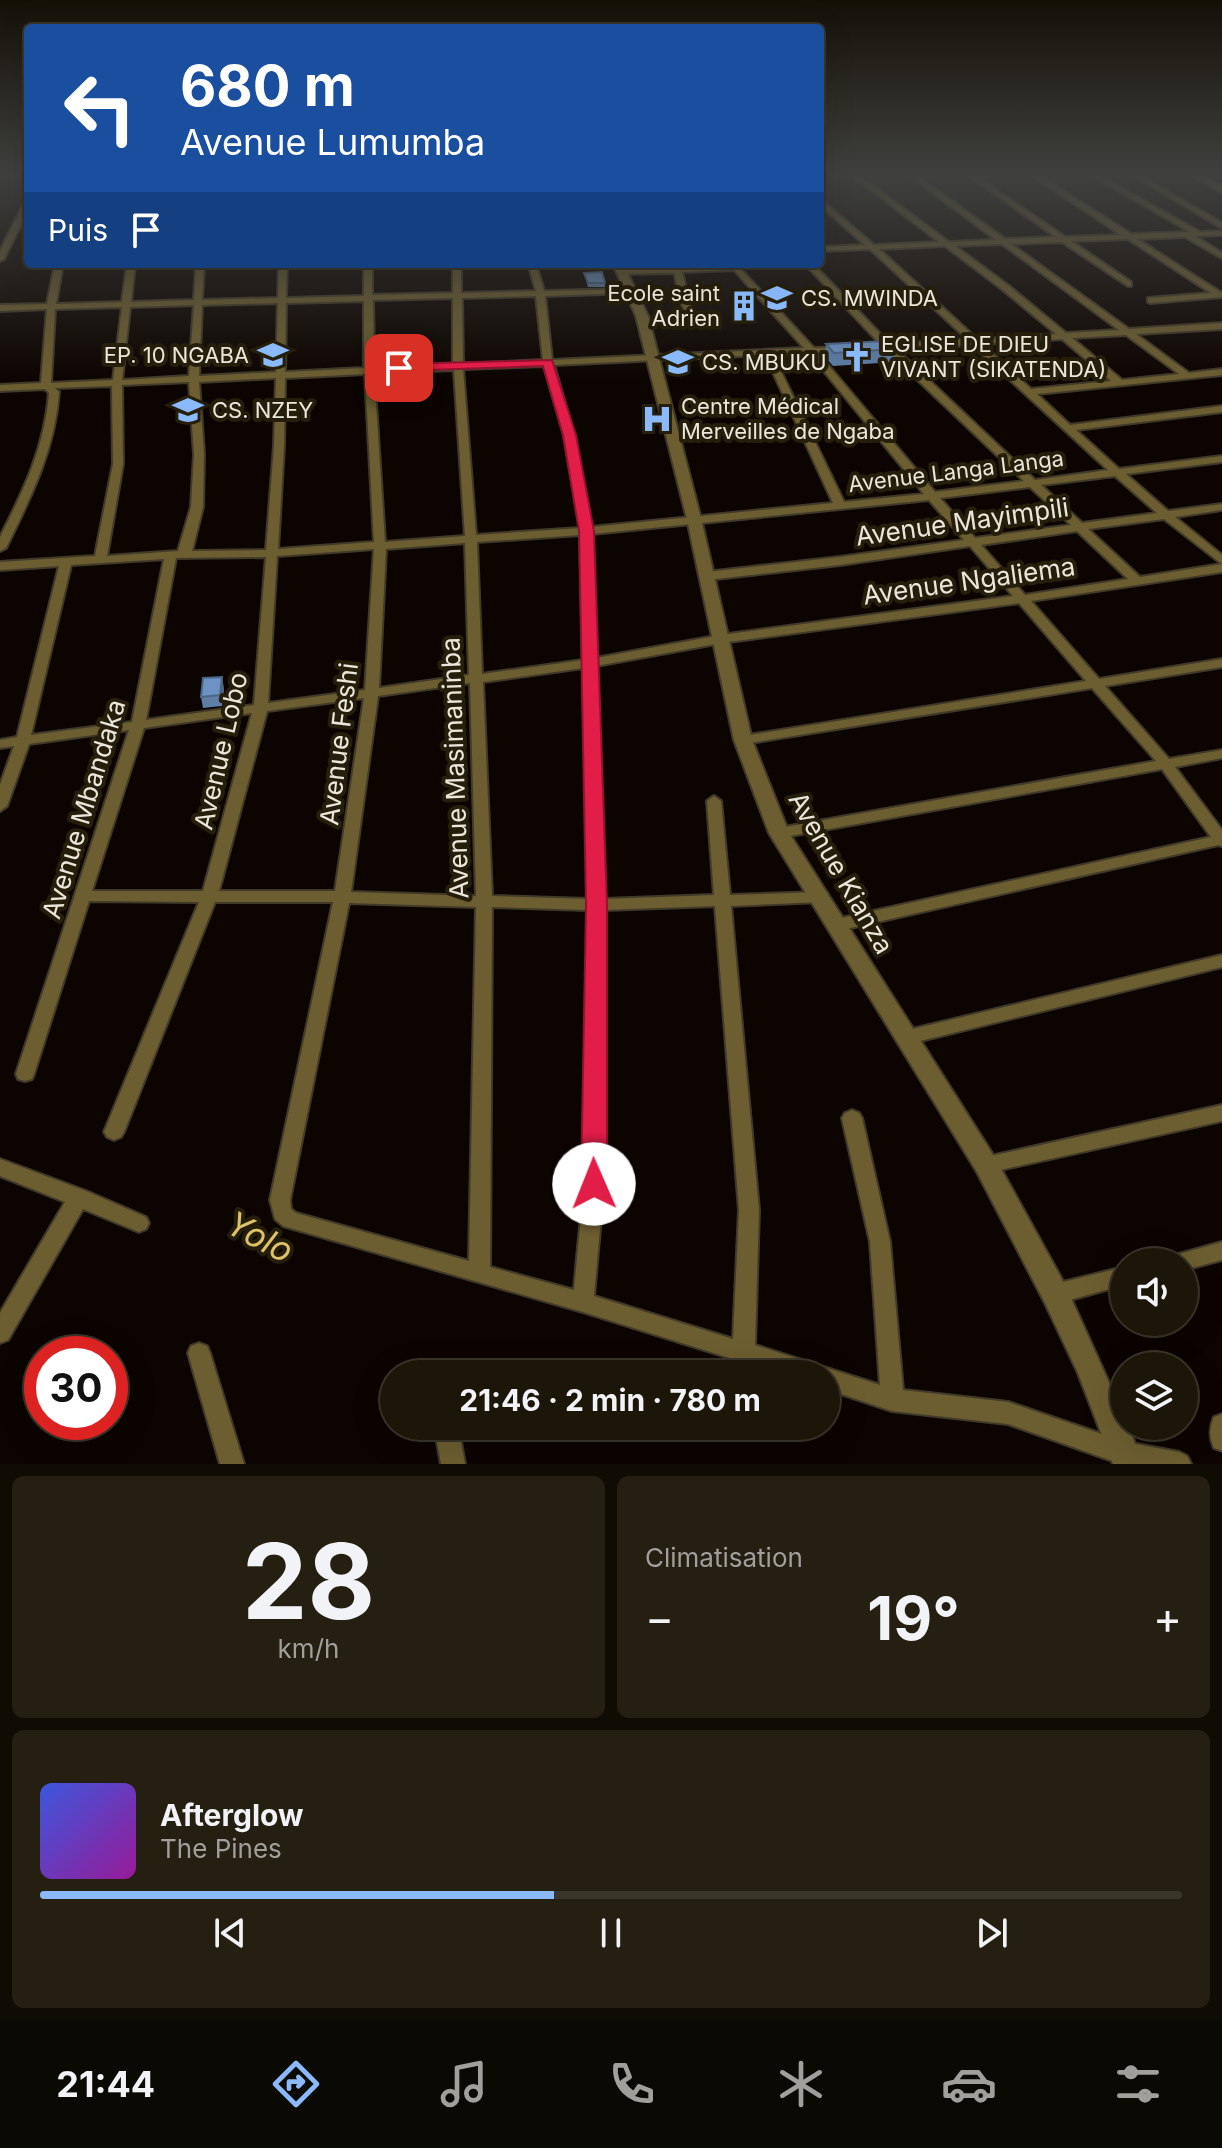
<!DOCTYPE html>
<html lang="fr">
<head>
<meta charset="utf-8">
<style>
  :root { --surface:#1c1608; --page:#251f12; --text:#f1f3f6; --muted:#a09f9c; --line:#3a3529; --accent:#8abafc }
  body { margin:0; font-family:Inter,sans-serif; background:var(--page); color:var(--text); height:100vh; display:flex; flex-direction:column; font-size:30px; white-space:nowrap }
  * { box-sizing:border-box; margin:0 }
  p { font-size:26px; color:var(--muted) }
  .icon { flex:none; width:44px; height:44px; fill:none; stroke:currentColor; stroke-width:2; stroke-linecap:round; stroke-linejoin:round }
  .map { position:relative; height:1464px; overflow:hidden }
  .details { display:flex; flex-direction:column; gap:12px; padding:12px; background:#0f0c04; flex:1 }
  .details>* { flex:none }
  .top-card { position:absolute; left:24px; top:24px; width:800px; height:244px; border-radius:8px; box-shadow:0 8px 32px #0002,0 0 0 2px var(--line); background:#1a4fa0; color:#fff; overflow:hidden }
  .controls { position:absolute; left:1110px; top:1248px; display:grid; gap:16px }
  .controls a { display:grid; place-items:center; width:88px; height:88px; border-radius:50%; background:var(--surface); box-shadow:0 8px 32px #0002,0 0 0 2px var(--line); font-size:40px }
  .speed { position:absolute; left:24px; top:1336px; display:flex; gap:16px; font-size:40px; font-weight:700; text-align:center }
  .speed>* { display:grid; place-content:center; width:104px; height:104px; border-radius:50%; background:var(--surface); box-shadow:0 8px 32px #0002,0 0 0 2px var(--line); line-height:1 }
  .speed .limit { border:12px solid #d22; background:#fff; color:#111 }
  .pin { position:absolute; display:grid; place-items:center; width:68px; height:68px; color:#fff; margin:-34px; border-radius:16px; box-shadow:0 4px 12px #0006 }
  .me { position:absolute; width:88px; margin:-44px; rotate:359deg; stroke-linejoin:round; filter:drop-shadow(0 0 6px #0008) }
  .turn { display:flex; align-items:center; gap:28px; height:168px; padding:0 24px; font-size:36px }
  .turn .icon { width:104px; height:104px; stroke-width:2.5 }
  .turn b { display:block; font-size:56px; line-height:68px }
  .then { display:flex; align-items:center; height:76px; padding:0 24px; background:#0003; gap:16px; font-size:30px }
  .big { font-size:60px; font-weight:700; line-height:1.1 }
  .details .card { flex:1; display:flex; flex-direction:column; justify-content:center; gap:12px; min-width:0; padding:0 28px; border-radius:12px; background:var(--page) }
  .details .dial { align-items:center; gap:0 }
  .dial b { font-size:104px; line-height:1 }
  .song { display:flex; align-items:center; gap:24px }
  .cover { width:96px; height:96px; border-radius:12px; background:linear-gradient(135deg,hsl(230 70% 55%),hsl(300 70% 35%)) }
  .played { height:8px; border-radius:4px; background:linear-gradient(90deg,var(--accent) 45%,var(--line) 45%) }
  .keys { display:flex; justify-content:space-around; direction:ltr }
  .heat { display:flex; justify-content:space-between; align-items:center; font-size:44px; direction:ltr }
  .details .tiles { flex:1; display:grid; gap:12px; grid-template-columns:1fr 1fr }
  .card:last-child { grid-column:span 2 }
  .trip { position:absolute; left:380px; top:1360px; width:460px; height:80px; border-radius:40px; background:var(--surface); box-shadow:0 8px 32px #0002,0 0 0 2px var(--line); font-weight:700; line-height:80px; text-align:center }
  .tabs { display:flex; height:128px; justify-content:space-around; align-items:center; background:#0b0903; color:var(--muted) }
  .tabs .icon { width:56px; height:56px }
  .tabs .active { color:var(--accent) }
  .tabs b { font-size:36px; color:var(--text) }
  .map>svg:first-child { display:block }
  .water { fill:#0c0400; fill-rule:evenodd }
  .lines { fill:none; stroke-linecap:round; stroke-linejoin:round }
  .minor-casing { stroke:#413a28; stroke-width:4 }
  .tertiary-casing { stroke:#413a28; stroke-width:4 }
  .secondary-casing { stroke:#413a28; stroke-width:4 }
  .minor { fill:#6d5e31; fill-rule:evenodd }
  .tertiary { fill:#6d5e31; fill-rule:evenodd }
  .secondary { fill:#998136; fill-rule:evenodd }
  .wall { fill:#5e7ea8 }
  .shaded-wall { fill:#4c6688 }
  .building { fill:#6d92c3; stroke:#4c6688; stroke-width:2 }
  .route { fill:#e11d48; stroke:#92132f; stroke-width:2 }
  .labels { text-anchor:middle; stroke-width:8; stroke-linejoin:round; paint-order:stroke }
  .far-poi-label { font-size:22px; fill:#eae6da; stroke:#251e0b; text-anchor:start }
  .far-street-label { font-size:22px; fill:#eae6da; stroke:#251e0b }
  .street-label { font-size:26px; fill:#eae6da; stroke:#251e0b }
  .near-water-label { font-size:34px; font-style:italic; fill:#dfc268; stroke:#251e0b }
</style>
</head>
<body>
<div class="map">
<svg width="1222" height="1464" viewBox="0 0 1222 1464">
  <rect width="100%" height="100%" fill="#251e0b"/>
  <!-- water -->
  <path class="water" d="M0,176H28V264H820V176H1222V1464H0ZM1124,1262H1184V1322H1124ZM42,1354H110V1422H42ZM1124,1366H1184V1426H1124ZM394,1374H826V1426H394Z"/>
  <g class="lines">
    <!-- minor casing -->
    <g class="minor-casing">
      <path id="minor" d="M853,176H860L949,242L996,240L910,176H917L1005,239L1056,237L969,176H976L1065,237L1121,235L1033,176H1040L1131,234L1190,232L1093,176H1100L1200,232L1222,231V235L1195,236L1222,253V258L1185,237L1137,239L1222,293V297L1151,303L1148,302V298L1211,293L1128,239L1071,241L1131,282V286H1128L1062,242L1011,244L1129,329L1222,323V329L1136,334L1189,373L1222,369V375L1037,394L1070,425L1222,406V412L1076,430L1119,469L1222,456V462L1126,474L1168,511L1222,504V510L1175,517L1222,555V572L1031,601L1099,679L1222,659V667L1105,686L1169,759L1222,750V758L1175,767L1222,830V846L1218,845L837,931L831,929L829,925L831,921L837,919L1211,837L1162,769L779,838L774,836L771,833L774,830L779,828L1156,761L1092,688L743,744L736,740L743,736L1086,681L1019,603L721,643L596,666L604,899L714,895L707,801L714,796L721,801L730,895L821,892L827,893L829,897L827,901L821,902L731,906L759,1210L755,1345L880,1385L870,1242L842,1118L845,1113L852,1110L859,1113L862,1118L890,1242L903,1390L1008,1402L1125,1442L1179,1452L1187,1456L1191,1464H1121L1008,1424L892,1411L826,1389V1374H781L583,1312L283,1226L275,1219L270,1200L333,902H215L124,1132L121,1137L114,1140L107,1137L104,1132L199,902L89,901L34,1074L32,1079L25,1081L18,1079L16,1074L129,730L29,744L7,806L0,811V785L14,746L0,748V740L17,737L59,566L0,570V562L95,556L113,464L112,386L55,388L59,392C55,449 31,497 6,548L0,551V537C24,490 45,446 49,393L45,389L0,391V385L41,383L47,309L0,311V305L47,304L55,264H63L56,304L122,302L127,264H135L131,302L194,300L196,264H204L202,300L278,298L279,264H287L286,298L364,296V264H372V295L453,293V264H461V293L536,291L528,264H536L544,291L630,289L634,291L630,293L545,296L552,360L804,348L734,270L682,272L691,308L687,311L683,308L674,273L622,274L618,272L622,270L736,264L814,348L846,347L848,349L843,352L818,353L935,492L1024,481L886,350H872V346L881,345L805,264H813L890,344L967,339L870,249L820,251V247L865,245L820,205V199L874,245L939,242ZM1002,244L1119,330L1066,333L1009,286L955,246ZM945,246L1003,290L1056,334L977,339L879,249ZM536,296L543,360L463,364L462,298ZM453,298V364L374,368L373,300ZM364,301V368L285,372L286,303ZM278,303L276,372L199,376L202,305ZM194,305L189,376L122,380L130,307ZM122,307L113,380L51,383L55,309ZM1126,335L1179,374L1122,380L1072,338ZM1062,339L1111,381L1031,389L982,344ZM972,345L1108,470L1035,480L896,349ZM809,353L924,494L844,502L773,355ZM765,355L833,503L591,527L574,435L554,365ZM544,366L564,435L580,528L476,535L463,369ZM454,370L465,536L385,542L374,373ZM365,374L374,542L278,549L284,446L285,378ZM276,378L274,446L266,550L192,551L203,507L204,454L199,382ZM189,382L194,454L191,507L178,551L107,556L123,464L122,385ZM1115,476L1157,513L1082,523L1041,485ZM1030,487L1071,525L975,538L940,498ZM929,500L964,540L840,557L707,572L701,576L707,580L840,565L970,546L1013,596L721,635L596,658L592,534ZM1164,519L1222,564L1140,577L1088,529ZM1077,531L1128,579L1025,595L981,545ZM580,535L583,660L482,674L477,542ZM465,543L469,675L379,688L386,549ZM374,549L365,690L268,703L277,556ZM266,557L254,705L146,720L176,558ZM164,559L132,722L31,735L71,565ZM583,668L588,899L492,896L483,682ZM470,683L476,896L351,892L378,696ZM364,698L335,891H219L267,711ZM252,713L203,891H92L144,728ZM349,903L476,907L469,1261L296,1213L291,1209L290,1200ZM715,906L739,1210L733,1339L594,1296L604,1184V910ZM492,907L588,910L584,1184L574,1290L490,1267Z
        M1134,176H1141L1222,223V228Z
        M28,201V210L4,259L0,261V251L24,203Z
        M1222,955V967L904,1045L898,1043L895,1038L898,1033L904,1031Z
        M1222,1105V1121L986,1173L979,1171L976,1165L979,1159L986,1157Z
        M0,1159L86,1191L146,1217L149,1223L146,1229L139,1232L83,1209L8,1340L0,1343V1313L65,1202L0,1176Z
        M1222,1242V1260L1184,1270V1262H1169L1172,1256Z
        M1124,1267V1285L1055,1304L1047,1301L1044,1294L1047,1287L1055,1284Z
        M199,1343L207,1346L210,1353L244,1464H220L188,1353L191,1346Z
        M1222,1414V1451L1214,1448C1209,1437 1209,1428 1214,1417Z
        M440,1426H464L461,1442L465,1464H441L437,1442Z"/>
    </g>
    <!-- tertiary casing -->
    <g class="tertiary-casing">
      <path id="tertiary" d="M613,264H623L648,316L701,519L752,740L789,833L995,1158L1065,1285L1124,1416V1426H1128L1143,1464H1113L1078,1373L1045,1303L977,1172L769,833L734,740L687,519L636,316Z"/>
    </g>
    <!-- secondary casing -->
    <g class="secondary-casing">
      <path id="secondary" d="M1194,176H1205L1222,186V193Z"/>
    </g>
    <!-- minor -->
    <use href="#minor" class="minor"/>
    <!-- tertiary -->
    <use href="#tertiary" class="tertiary"/>
    <!-- secondary -->
    <use href="#secondary" class="secondary"/>
  </g>
  <!-- wall -->
  <path class="wall" d="M629,264H644V266L630,267Z
    M584,273L605,283V287H588Z
    M826,344L896,349L895,362L833,366L825,357Z
    M224,688L222,706L203,708L201,697Z"/>
  <!-- shaded-wall -->
  <path class="shaded-wall" d="M222,677L224,688L222,706L220,695Z"/>
  <!-- building -->
  <path class="building" d="M602,272L605,283H588L584,273Z
    M887,341L896,349L834,353L826,344Z
    M222,677L220,695L201,697L203,678Z"/>
  <!-- sky -->
  <linearGradient id="sky" x2="0" y2="1"><stop stop-color="#141006"/><stop offset="0.46" stop-color="#40413f"/><stop offset="1" stop-color="#40413f" stop-opacity="0"/></linearGradient>
  <rect width="1222" height="381" fill="url(#sky)"/>
  <!-- route -->
  <path class="route" d="M552,360L576,435L594,531L607,905V1184L603,1191L594,1194L585,1191L581,1184L586,905L579,531L563,435L543,366L399,371L393,368L399,364Z"/>
  <!-- icons -->
  <defs>
    <g id="school-bare" transform="scale(2.4)"><path d="M0-5L7-2L0 1L-7-2ZM-4 1L0 2.5L4 1V4Q0 6-4 4Z" fill="#8abafc" stroke="#251e0b" stroke-width="2.5" paint-order="stroke"/></g>
    <g id="building-bare" transform="scale(2.4)"><path d="M-4-6H4V6H1V3H-1V6H-4ZM-2.5-4.3h1.7v1.8h-1.7ZM.8-4.3h1.7v1.8H.8ZM-2.5-1h1.7V.8h-1.7ZM.8-1h1.7V.8H.8Z" fill="#8abafc" stroke="#251e0b" stroke-width="2.5" paint-order="stroke"/></g>
    <g id="church-bare" transform="scale(2.4)"><path d="M-1.2-6h2.4v3.5h3.3v2.4h-3.3V6h-2.4V-.1h-3.3v-2.4h3.3Z" fill="#8abafc" stroke="#251e0b" stroke-width="2.5" paint-order="stroke"/></g>
    <g id="hospital-bare" transform="scale(2.4)"><path d="M-5-5h3v3.5h4V-5h3V5h-3V1.5h-4V5h-3Z" fill="#8abafc" stroke="#251e0b" stroke-width="2.5" paint-order="stroke"/></g>
  </defs>
  <g fill-rule="evenodd">
    <use href="#school-bare" x="777" y="298"/>
    <use href="#building-bare" x="744" y="306"/>
    <use href="#school-bare" x="273" y="355"/>
    <use href="#church-bare" x="857" y="357"/>
    <use href="#school-bare" x="678" y="362"/>
    <use href="#school-bare" x="188" y="410"/>
    <use href="#hospital-bare" x="657" y="419"/>
  </g>
  <g class="labels">
    <!-- far-poi labels -->
    <g class="far-poi-label">
      <text x="720" y="301" text-anchor="end">Ecole saint<tspan x="720" dy="25">Adrien</tspan></text>
      <text x="801" y="306">CS. MWINDA</text>
      <text x="881" y="352">EGLISE DE DIEU<tspan x="881" dy="25">VIVANT (SIKATENDA)</tspan></text>
      <text x="249" y="363" text-anchor="end">EP. 10 NGABA</text>
      <text x="702" y="370">CS. MBUKU</text>
      <text x="681" y="414">Centre Médical<tspan x="681" dy="25">Merveilles de Ngaba</tspan></text>
      <text x="212" y="418">CS. NZEY</text>
    </g>
    <!-- far-street labels -->
    <g class="far-street-label">
      <text transform="translate(956 471) rotate(-7)" y="8">Avenue Langa Langa</text>
    </g>
    <!-- street labels -->
    <g class="street-label">
      <text transform="translate(962 522) rotate(-8)" y="9">Avenue Mayimpili</text>
      <text transform="translate(969 581) rotate(-8)" y="9">Avenue Ngaliema</text>
      <text transform="translate(339 744) rotate(-83)" y="9">Avenue Feshi</text>
      <text transform="translate(221 751) rotate(-77)" y="9">Avenue Lobo</text>
      <text transform="translate(455 768) rotate(-92)" y="9">Avenue Masimaninba</text>
      <text transform="translate(84 809) rotate(-73)" y="9">Avenue Mbandaka</text>
      <text transform="translate(841 873) rotate(60)" y="9">Avenue Kianza</text>
    </g>
    <!-- near-water labels -->
    <g class="near-water-label">
      <text transform="translate(260 1237) rotate(28)" y="12">Yolo</text>
    </g>
  </g>
</svg>
<div class="controls">
<a><svg class="icon" aria-label="sound" viewBox="0 0 24 24"><path d="M4 9h4l5-4v14l-5-4H4zM17 9q2 3 0 6"/></svg></a>
<a><svg class="icon" aria-label="layers" viewBox="0 0 24 24"><path d="M12 4l9 5-9 5-9-5zM3 14l9 5 9-5"/></svg></a>
</div>
<div class="speed"><div class="limit">30</div></div>
<div class="pin" style="left:399px;top:368px;background:#d93025"><svg class="icon" aria-label="arrive" viewBox="0 0 24 24"><path d="M6 21V4h12l-3 4 3 4H6"/></svg></div>
<svg class="me" style="left:594px;top:1184px" viewBox="-20 -20 40 40"><circle r="19" fill="#fff"/><path d="M0-13L10 11 0 6-10 11z" fill="#e11d48"/></svg>
<div class="trip">21:46 · 2 min · 780 m</div>
<div class="top-card">
<div class="turn"><svg class="icon" aria-label="left" viewBox="0 0 24 24"><path d="M17 20v-9H6M10 6l-5 5 5 5"/></svg><div><b>680 m</b>Avenue Lumumba</div></div>
<div class="then">Puis<svg class="icon" aria-label="arrive" viewBox="0 0 24 24"><path d="M6 21V4h12l-3 4 3 4H6"/></svg></div>
</div>
</div>
<section class="details">
<div class="tiles">
<div class="card dial"><b>28</b><p>km/h</p></div>
<div class="card"><p>Climatisation</p>
<div class="heat"><a>−</a><b class="big">19°</b><a>+</a></div>
</div>
<div class="card">
<div class="song"><i class="cover"></i><div><b>Afterglow</b><p>The Pines</p></div></div>
<div class="played"></div>
<div class="keys"><svg class="icon" aria-label="previous" viewBox="0 0 24 24"><path d="M18 5L8 12l10 7zM5 5v14"/></svg><svg class="icon" aria-label="pause" viewBox="0 0 24 24"><path d="M8 5v14M16 5v14"/></svg><svg class="icon" aria-label="next" viewBox="0 0 24 24"><path d="M6 5l10 7-10 7zM19 5v14"/></svg></div>
</div>
</div>
</section>
<nav class="tabs">
<b>21:44</b>
<svg class="icon active" aria-label="directions" viewBox="0 0 24 24"><path d="M12 3l9 9-9 9-9-9zM9 14v-3h6M13 9l2 2-2 2"/></svg>
<svg class="icon" aria-label="music" viewBox="0 0 24 24"><path d="M9 18V5l10-2v13"/><circle cx="6" cy="18" r="3"/><circle cx="16" cy="16" r="3"/></svg>
<svg class="icon" aria-label="phone" viewBox="0 0 24 24"><path d="M5 4h4l2 5-3 2q2 4 5 5l2-3 5 2v4C11 20 4 13 5 4z"/></svg>
<svg class="icon" aria-label="climate" viewBox="0 0 24 24"><path d="M12 3v18M4 7l16 10M4 17L20 7"/></svg>
<svg class="icon" aria-label="car" viewBox="0 0 24 24"><path d="M5 17H2v-5l4-1 3-4h7l3 4 3 1v5h-3M9 17h6M6 11h13"/><circle cx="7" cy="17" r="2"/><circle cx="17" cy="17" r="2"/></svg>
<svg class="icon" aria-label="filters" viewBox="0 0 24 24"><path d="M4 7h16M4 17h16"/><circle cx="9" cy="7" r="2"/><circle cx="15" cy="17" r="2"/></svg>
</nav>
</body>
</html>
